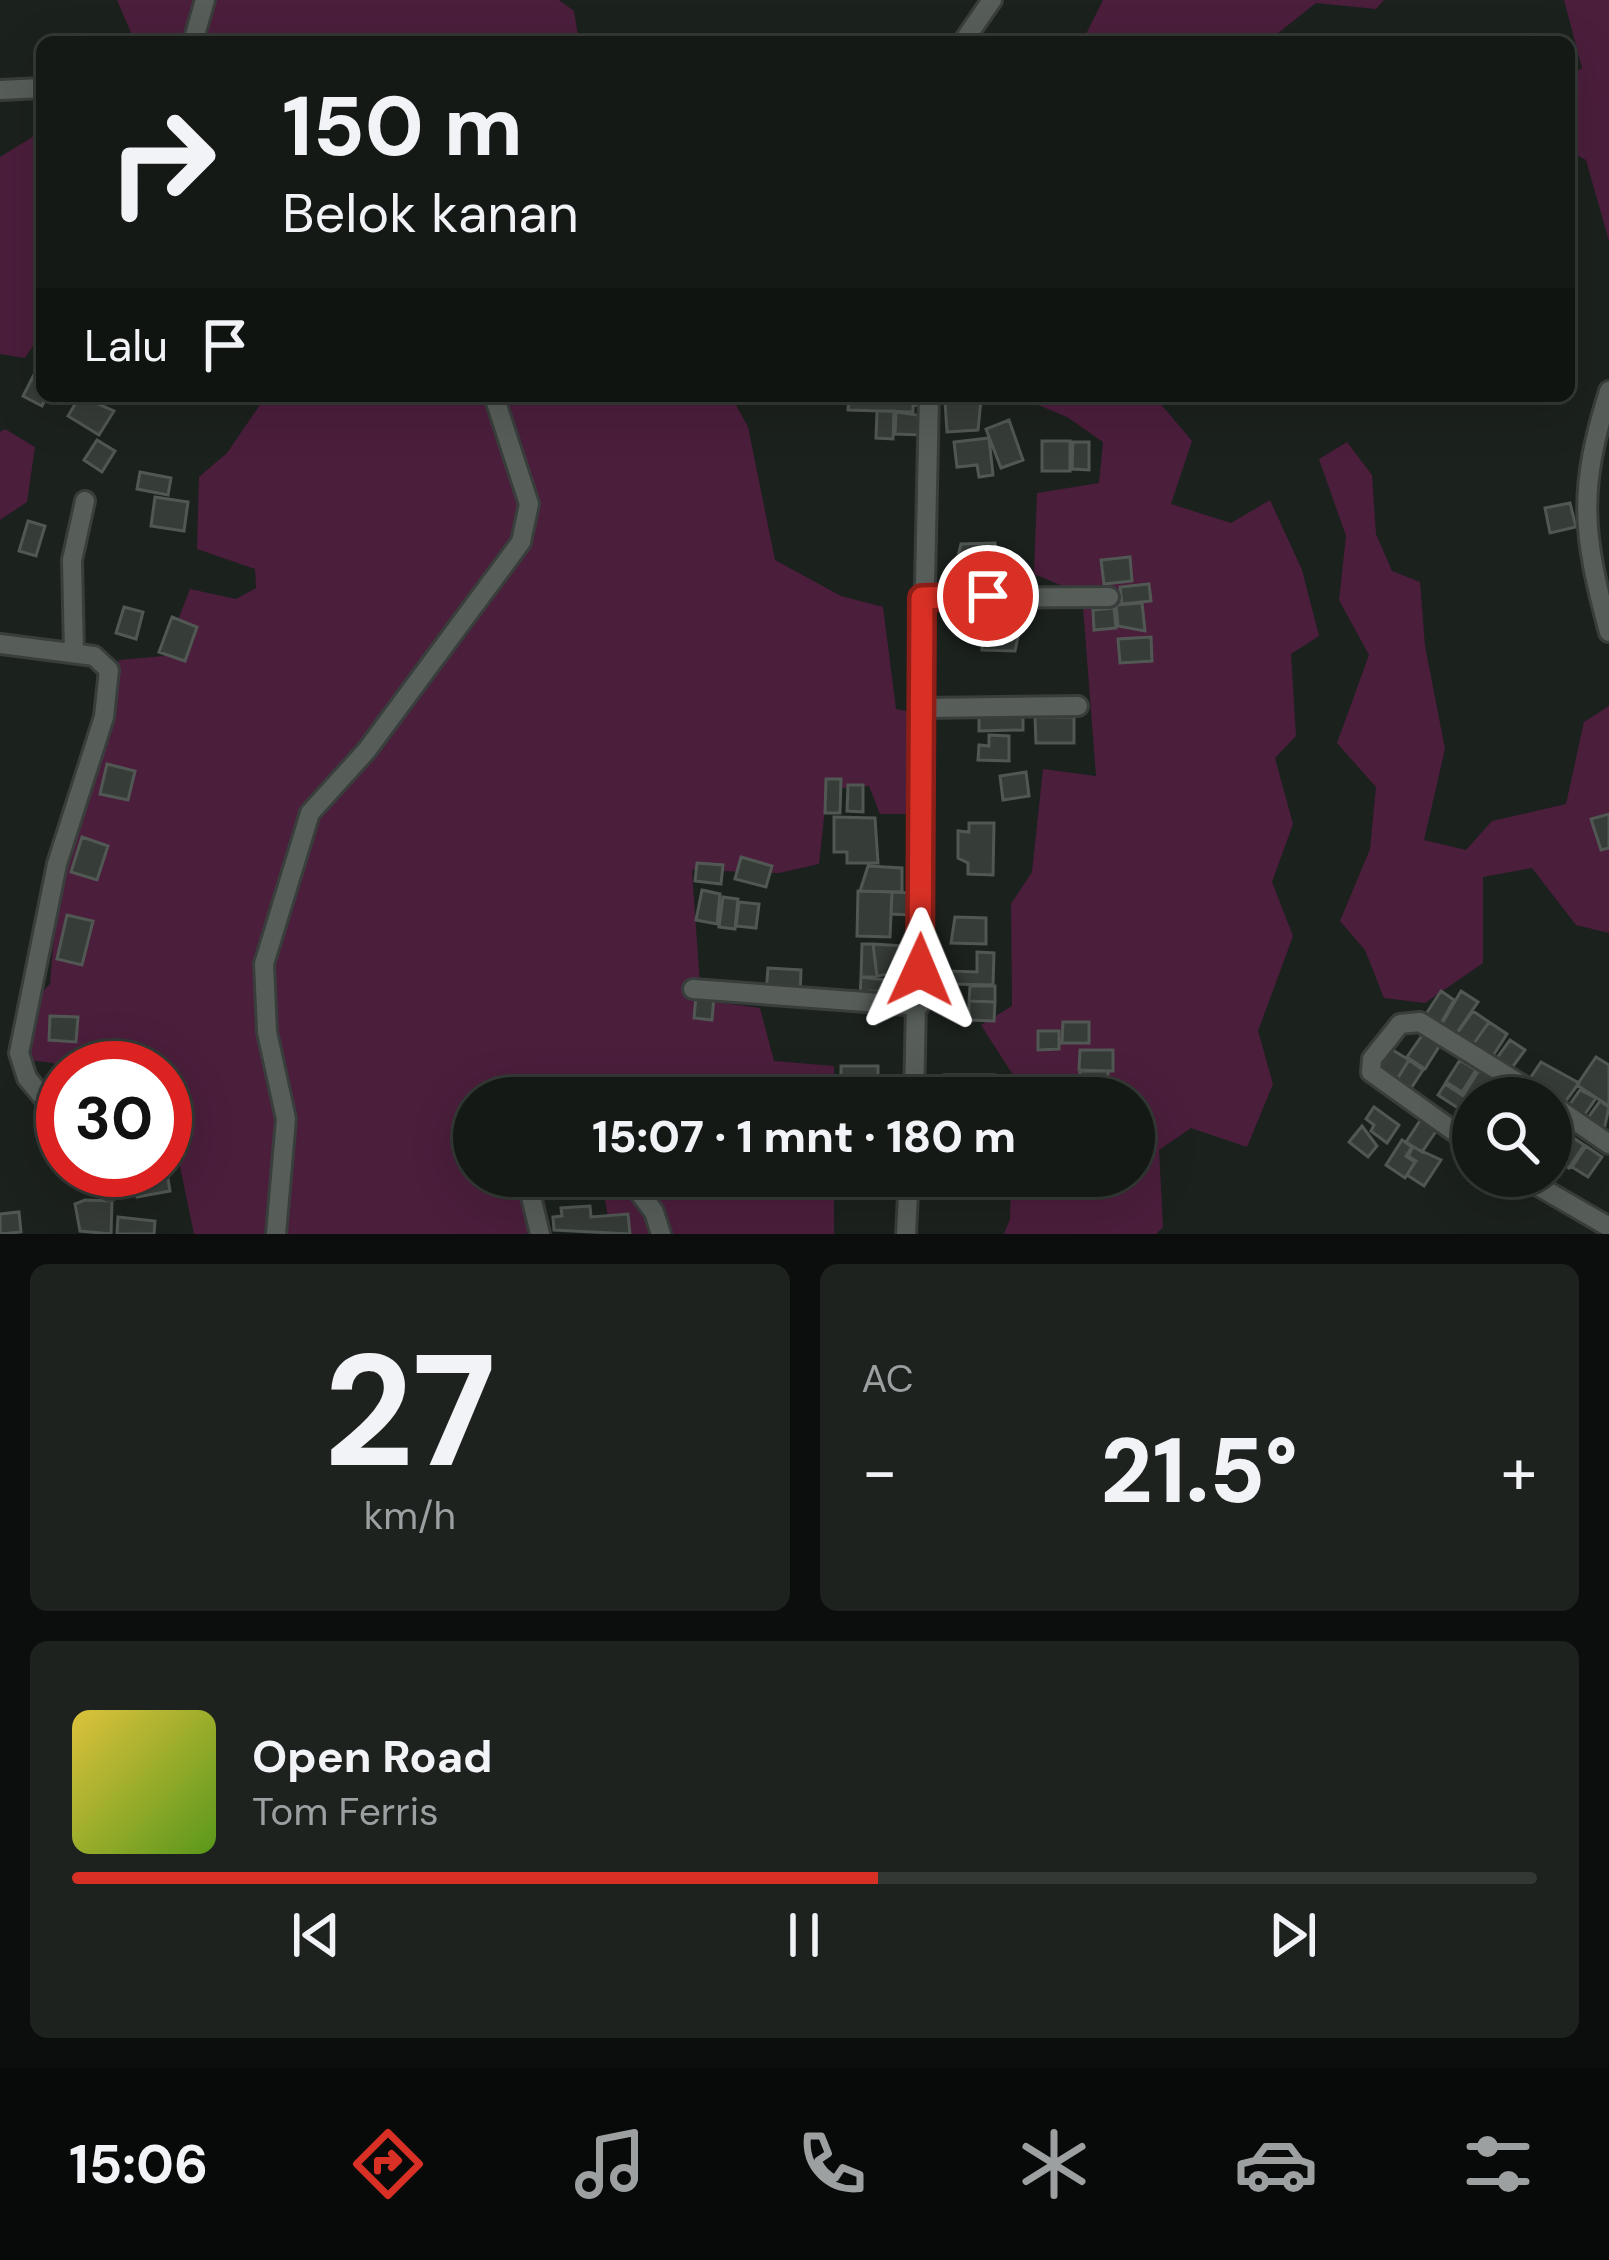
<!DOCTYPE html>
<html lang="id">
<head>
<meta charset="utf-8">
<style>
  :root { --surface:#141916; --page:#1d221f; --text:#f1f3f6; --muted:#9da0a1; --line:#333835; --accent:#d93025 }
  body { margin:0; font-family:"DM Sans",sans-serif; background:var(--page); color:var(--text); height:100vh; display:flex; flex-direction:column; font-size:45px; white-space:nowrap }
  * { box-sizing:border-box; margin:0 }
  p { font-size:39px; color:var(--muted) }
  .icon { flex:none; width:66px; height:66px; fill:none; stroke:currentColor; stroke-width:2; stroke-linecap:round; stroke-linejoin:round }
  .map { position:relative; height:1234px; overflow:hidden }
  .panel { display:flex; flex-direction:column; gap:30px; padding:30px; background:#0b0e0c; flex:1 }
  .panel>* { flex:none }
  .top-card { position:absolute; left:36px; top:36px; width:1539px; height:366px; border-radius:18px; box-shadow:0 12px 48px #0002,0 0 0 3px var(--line); background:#141916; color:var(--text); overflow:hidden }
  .fabs { position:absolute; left:1452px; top:1077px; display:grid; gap:24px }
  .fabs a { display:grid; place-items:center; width:120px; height:120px; border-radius:50%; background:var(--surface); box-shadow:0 12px 48px #0002,0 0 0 3px var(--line); font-size:60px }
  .speed { position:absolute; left:36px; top:1041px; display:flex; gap:24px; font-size:60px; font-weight:700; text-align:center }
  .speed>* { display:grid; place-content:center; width:156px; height:156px; border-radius:50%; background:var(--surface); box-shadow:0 12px 48px #0002,0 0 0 3px var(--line); line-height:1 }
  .speed .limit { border:18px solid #d22; background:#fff; color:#111 }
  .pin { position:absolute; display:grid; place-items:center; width:102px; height:102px; color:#fff; margin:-51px; border:6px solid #fff; border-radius:50%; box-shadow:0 3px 12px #0007 }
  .me { position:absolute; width:132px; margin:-66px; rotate:1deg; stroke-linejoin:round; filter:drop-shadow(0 0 9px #0008) }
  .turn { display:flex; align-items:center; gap:42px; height:252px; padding:0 48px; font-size:54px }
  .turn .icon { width:156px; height:156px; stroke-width:2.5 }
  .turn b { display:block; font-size:84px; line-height:102px }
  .then { display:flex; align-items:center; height:114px; padding:0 48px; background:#0003; gap:24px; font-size:45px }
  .big { font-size:90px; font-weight:800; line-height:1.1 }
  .panel .card { flex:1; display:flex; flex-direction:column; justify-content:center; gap:18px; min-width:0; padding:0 42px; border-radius:18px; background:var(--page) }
  .panel .dial { align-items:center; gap:0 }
  .dial b { font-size:156px; line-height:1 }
  .song { display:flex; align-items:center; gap:36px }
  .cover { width:144px; height:144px; border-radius:18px; background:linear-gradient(135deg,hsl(50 70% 55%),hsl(90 70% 35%)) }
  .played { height:12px; border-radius:6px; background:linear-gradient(90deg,var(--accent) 55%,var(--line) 55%) }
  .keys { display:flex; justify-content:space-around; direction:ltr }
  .heat { display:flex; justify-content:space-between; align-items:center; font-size:66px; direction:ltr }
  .panel .tiles { flex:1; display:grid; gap:30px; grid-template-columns:1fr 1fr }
  .card:last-child { grid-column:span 2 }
  .trip { position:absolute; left:453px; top:1077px; width:702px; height:120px; border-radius:60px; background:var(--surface); box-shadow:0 12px 48px #0002,0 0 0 3px var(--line); font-weight:800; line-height:120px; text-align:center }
  .menu { display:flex; height:192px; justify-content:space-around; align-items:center; background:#080a09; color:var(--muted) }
  .menu .icon { width:84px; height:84px }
  .menu .current { color:var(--accent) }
  .menu b { font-size:54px; color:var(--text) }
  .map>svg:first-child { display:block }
  .green { fill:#4b1e3c }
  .building { fill:#363c38; stroke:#515853; stroke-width:3 }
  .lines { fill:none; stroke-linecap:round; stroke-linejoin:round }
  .minor-casing { stroke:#393d3b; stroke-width:24 }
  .minor { stroke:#575e59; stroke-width:18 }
  .route-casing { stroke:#8d1f18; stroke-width:30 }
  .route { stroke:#d93025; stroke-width:21 }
</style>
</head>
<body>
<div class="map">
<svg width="1609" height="1234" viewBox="0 0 1609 1234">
  <rect width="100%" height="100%" fill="#1b211d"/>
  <!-- green -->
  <path class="green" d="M117,0H559L574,11L579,42H135Z
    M1103,0H1384L1376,9L1316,3L1267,42H1082Z
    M1564,0H1609V241L1586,160L1569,151V76L1582,68Z
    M42,131V332L25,358L0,354V157Z
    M266,396H731L748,427L775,560L841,596L883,607L896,709L923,714L922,814H880L869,786L827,789L819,864L779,873L692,870L701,1000L760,1008L774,1061L834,1066V1098H474V1176H834V1234H611L602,1183L543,1191L550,1234H194L177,1152L165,1149V1068H63V1083L54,1063L18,1059L17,1018L50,984L57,896L50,852L83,814L119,660L164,656L190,589L236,599L256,588L255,569L197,549L199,477L227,453Z
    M1016,396H1154L1192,441L1171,504L1231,523L1270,500L1302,570L1319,636L1291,654L1296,736L1275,758L1293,824L1272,882L1293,936L1258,1031L1273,1084L1247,1147L1191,1128L1159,1150L1163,1227L1156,1234H1004L1010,1219L1011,1176H1134V1098H1013V1075L981,1025L1012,1006L1011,904L1032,872L1043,769L1096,776L1082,594L1034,574L1037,493L1099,483L1103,442L1067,417Z
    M5,429L35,447L27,502L0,520V432Z
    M1347,442L1372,475L1376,534L1392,571L1420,582L1425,646L1445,749L1424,840L1466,850L1492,821L1566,804L1584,722L1609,706V933L1576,925L1532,868L1483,877V963L1425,1003L1384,998L1365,950L1340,921L1370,849L1376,787L1337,743L1369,655L1339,600L1346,536L1319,459Z"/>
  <!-- building -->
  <path class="building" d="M42,359V396H47L42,406L23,396Z
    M80,396L114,411L99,435L68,416Z
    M849,396H923V406L913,405V412L848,410Z
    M981,400L978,430L947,432L945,402Z
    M877,411H894L893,439L876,438Z
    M896,412L924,416L923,435L895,434Z
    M1009,420L1023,460L1001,468L986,429Z
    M989,438L993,475L979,477L977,465L957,467L954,442Z
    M97,440L115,451L102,472L84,460Z
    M1042,441H1070V471H1042Z
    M1073,442H1089V470L1072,469Z
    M140,472L171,478L168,495L137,489Z
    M155,497L188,502L184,531L151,526Z
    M1570,503L1576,527L1550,533L1545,508Z
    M28,521L45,526L36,556L19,551Z
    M995,543L996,560L988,563V573L954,572L961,544Z
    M1130,557L1132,581L1104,584L1101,560Z
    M1149,584L1151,601L1122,604L1120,587Z
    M982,602L1025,603L1015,651L982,650Z
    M1142,603L1145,631L1118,626L1116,605Z
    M124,607L143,612L136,639L116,633Z
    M1114,608L1116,628L1094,630L1093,610Z
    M172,617L197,627L185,661L159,652Z
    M1151,637L1152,661L1120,663L1118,639Z
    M979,711H1023V730L979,731Z
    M1035,717H1074V743H1036Z
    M989,735L1009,736V761L978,760L979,745L989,746Z
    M107,764L135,771L128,800L100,794Z
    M1026,772L1029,796L1003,800L1000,776Z
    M826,779H841L840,813H825Z
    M848,785H863V812L847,811Z
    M1609,814V848L1601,850L1591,819Z
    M834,817L875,818L878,863H847V852H834Z
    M969,823H994L993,875L968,874V863L958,858V831L969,832Z
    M82,837L108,846L97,880L71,872Z
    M741,857L772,866L766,887L735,879Z
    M697,863L723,865L721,884L695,881Z
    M868,866L902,868V892L860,891Z
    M702,890L720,894L717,924L696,920Z
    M858,891L892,892L890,937L857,936Z
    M892,892L913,893L912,915L891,914Z
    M723,897L738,899L735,929L719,927Z
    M739,902L759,904L756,928L736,926Z
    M67,915L93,921L82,965L57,959Z
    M955,917L986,918V944L951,943Z
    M862,944H873L877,977H861Z
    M873,944L903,946L902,972L877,976Z
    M977,952L994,953L993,985L950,984V971L977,972Z
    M768,968L801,970L800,995L766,993Z
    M861,977L896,981L895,992L869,991V999L860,998Z
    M970,986H995V1002L969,1001Z
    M1441,991L1454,1000L1439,1027L1424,1017Z
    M1461,991L1478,1002L1454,1037L1440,1027Z
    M696,996L714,997L712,1020L694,1018Z
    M969,1001L995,1002L994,1021L969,1020Z
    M1473,1011L1489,1022L1472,1046L1456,1035Z
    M50,1016L78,1017L76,1042L49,1040Z
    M1063,1022H1089V1043H1062Z
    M1489,1022L1507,1034L1491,1059L1472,1046Z
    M1038,1031H1059V1049L1038,1050Z
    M1423,1034L1440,1045L1425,1069L1407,1057Z
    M1510,1040L1525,1050L1511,1069L1496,1059Z
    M1391,1049L1409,1060L1396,1081L1378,1070Z
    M1080,1050H1113V1071L1079,1070Z
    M1596,1057L1609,1065V1106L1577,1085Z
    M1409,1060L1423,1070L1410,1090L1396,1081Z
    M1460,1060L1476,1070L1462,1092L1446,1082Z
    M1541,1062L1579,1083L1563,1105L1529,1080Z
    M841,1066H878V1093L841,1094Z
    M1479,1070L1497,1082L1487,1098L1473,1100L1464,1094Z
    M1080,1071H1108V1092H1079Z
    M944,1075H994V1098H944Z
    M1445,1084L1468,1099L1461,1110L1438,1095Z
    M1580,1090L1596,1098L1583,1117L1568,1107Z
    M1600,1101L1609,1107L1604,1130L1587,1119Z
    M1374,1107L1399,1125L1387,1143L1371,1131L1374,1125L1366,1119Z
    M1425,1113L1441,1124L1422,1152L1406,1142Z
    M1362,1126L1377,1146L1368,1157L1349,1142Z
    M1568,1134L1584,1145L1569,1168L1553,1156Z
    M1402,1140L1412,1147L1406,1156L1415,1162L1405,1178L1386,1165Z
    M1586,1146L1602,1157L1588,1177L1572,1167Z
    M1413,1147L1441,1160L1424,1186L1407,1175L1416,1161L1408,1156Z
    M165,1160L170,1191L137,1197L133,1170H165Z
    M85,1200L112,1201L111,1234L80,1231L75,1204Z
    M590,1206L591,1217L628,1214L630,1234L554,1230L553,1217L562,1216L561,1208Z
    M19,1212L21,1232L0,1234V1214Z
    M118,1217L155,1221L154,1234H117Z"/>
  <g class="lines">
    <!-- minor casing -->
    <g class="minor-casing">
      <path id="minor" d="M193,42L205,0
        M963,42L992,0
        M0,90L42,88
        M1609,391C1578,491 1582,532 1609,632
        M923,598L1109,597
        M0,644L94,656L109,670L104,717L57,864L19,1053L27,1078L63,1121
        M74,653L72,560L85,501
        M922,708L1078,706
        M693,989L919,1006
        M914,1098L929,396
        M1551,1104L1609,1144
        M1473,1145L1371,1072L1372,1059L1400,1024L1420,1022L1543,1098
        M97,1170L110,1190
        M526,1176L540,1234
        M627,1176L654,1212L661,1234
        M1521,1176L1609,1227
        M276,1234L286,1119L267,1032L264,964L310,813L367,750L521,542L529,504L494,396
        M906,1234L909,1176"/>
    </g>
    <!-- minor -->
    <use href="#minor" class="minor"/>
  </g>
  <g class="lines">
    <!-- route casing -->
    <g class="route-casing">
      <path id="route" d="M920,970L922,598L988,596"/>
    </g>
    <!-- route -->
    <use href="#route" class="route"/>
  </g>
</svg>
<div class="fabs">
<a><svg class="icon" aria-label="search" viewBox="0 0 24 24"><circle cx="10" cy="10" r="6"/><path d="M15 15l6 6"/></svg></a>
</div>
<div class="speed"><div class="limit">30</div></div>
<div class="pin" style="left:988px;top:596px;background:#d93025"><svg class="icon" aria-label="arrive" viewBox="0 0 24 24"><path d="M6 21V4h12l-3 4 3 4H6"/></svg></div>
<svg class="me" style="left:920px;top:970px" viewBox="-20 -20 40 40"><path d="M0-17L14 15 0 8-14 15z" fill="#d93025" stroke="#fff" stroke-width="4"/></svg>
<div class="trip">15:07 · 1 mnt · 180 m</div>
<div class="top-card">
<div class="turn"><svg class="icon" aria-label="right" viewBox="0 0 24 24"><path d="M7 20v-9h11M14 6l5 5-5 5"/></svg><div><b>150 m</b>Belok kanan</div></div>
<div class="then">Lalu<svg class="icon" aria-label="arrive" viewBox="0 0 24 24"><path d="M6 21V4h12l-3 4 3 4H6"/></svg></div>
</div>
</div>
<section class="panel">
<div class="tiles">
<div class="card dial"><b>27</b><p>km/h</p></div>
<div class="card"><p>AC</p>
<div class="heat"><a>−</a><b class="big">21.5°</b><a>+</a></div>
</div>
<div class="card">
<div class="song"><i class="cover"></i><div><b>Open Road</b><p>Tom Ferris</p></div></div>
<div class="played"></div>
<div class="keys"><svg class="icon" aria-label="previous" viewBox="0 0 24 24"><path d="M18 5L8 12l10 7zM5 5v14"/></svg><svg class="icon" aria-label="pause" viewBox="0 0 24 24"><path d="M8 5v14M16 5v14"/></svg><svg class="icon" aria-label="next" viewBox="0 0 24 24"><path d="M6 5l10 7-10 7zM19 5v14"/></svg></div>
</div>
</div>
</section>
<nav class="menu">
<b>15:06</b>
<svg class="icon current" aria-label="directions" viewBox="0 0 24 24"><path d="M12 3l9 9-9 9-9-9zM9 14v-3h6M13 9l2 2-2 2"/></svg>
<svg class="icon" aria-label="music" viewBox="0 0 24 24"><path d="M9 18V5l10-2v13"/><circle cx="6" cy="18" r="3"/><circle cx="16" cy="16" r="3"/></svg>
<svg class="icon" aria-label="phone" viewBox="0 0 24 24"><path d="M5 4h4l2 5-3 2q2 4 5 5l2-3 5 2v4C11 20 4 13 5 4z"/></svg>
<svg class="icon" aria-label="climate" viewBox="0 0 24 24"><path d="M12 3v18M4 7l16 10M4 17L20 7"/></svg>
<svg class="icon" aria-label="car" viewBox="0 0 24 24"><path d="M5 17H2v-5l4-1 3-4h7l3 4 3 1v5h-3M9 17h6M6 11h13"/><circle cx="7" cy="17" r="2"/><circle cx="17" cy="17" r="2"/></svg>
<svg class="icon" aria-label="filters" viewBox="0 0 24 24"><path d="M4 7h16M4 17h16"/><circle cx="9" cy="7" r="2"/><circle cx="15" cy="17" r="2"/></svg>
</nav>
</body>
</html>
